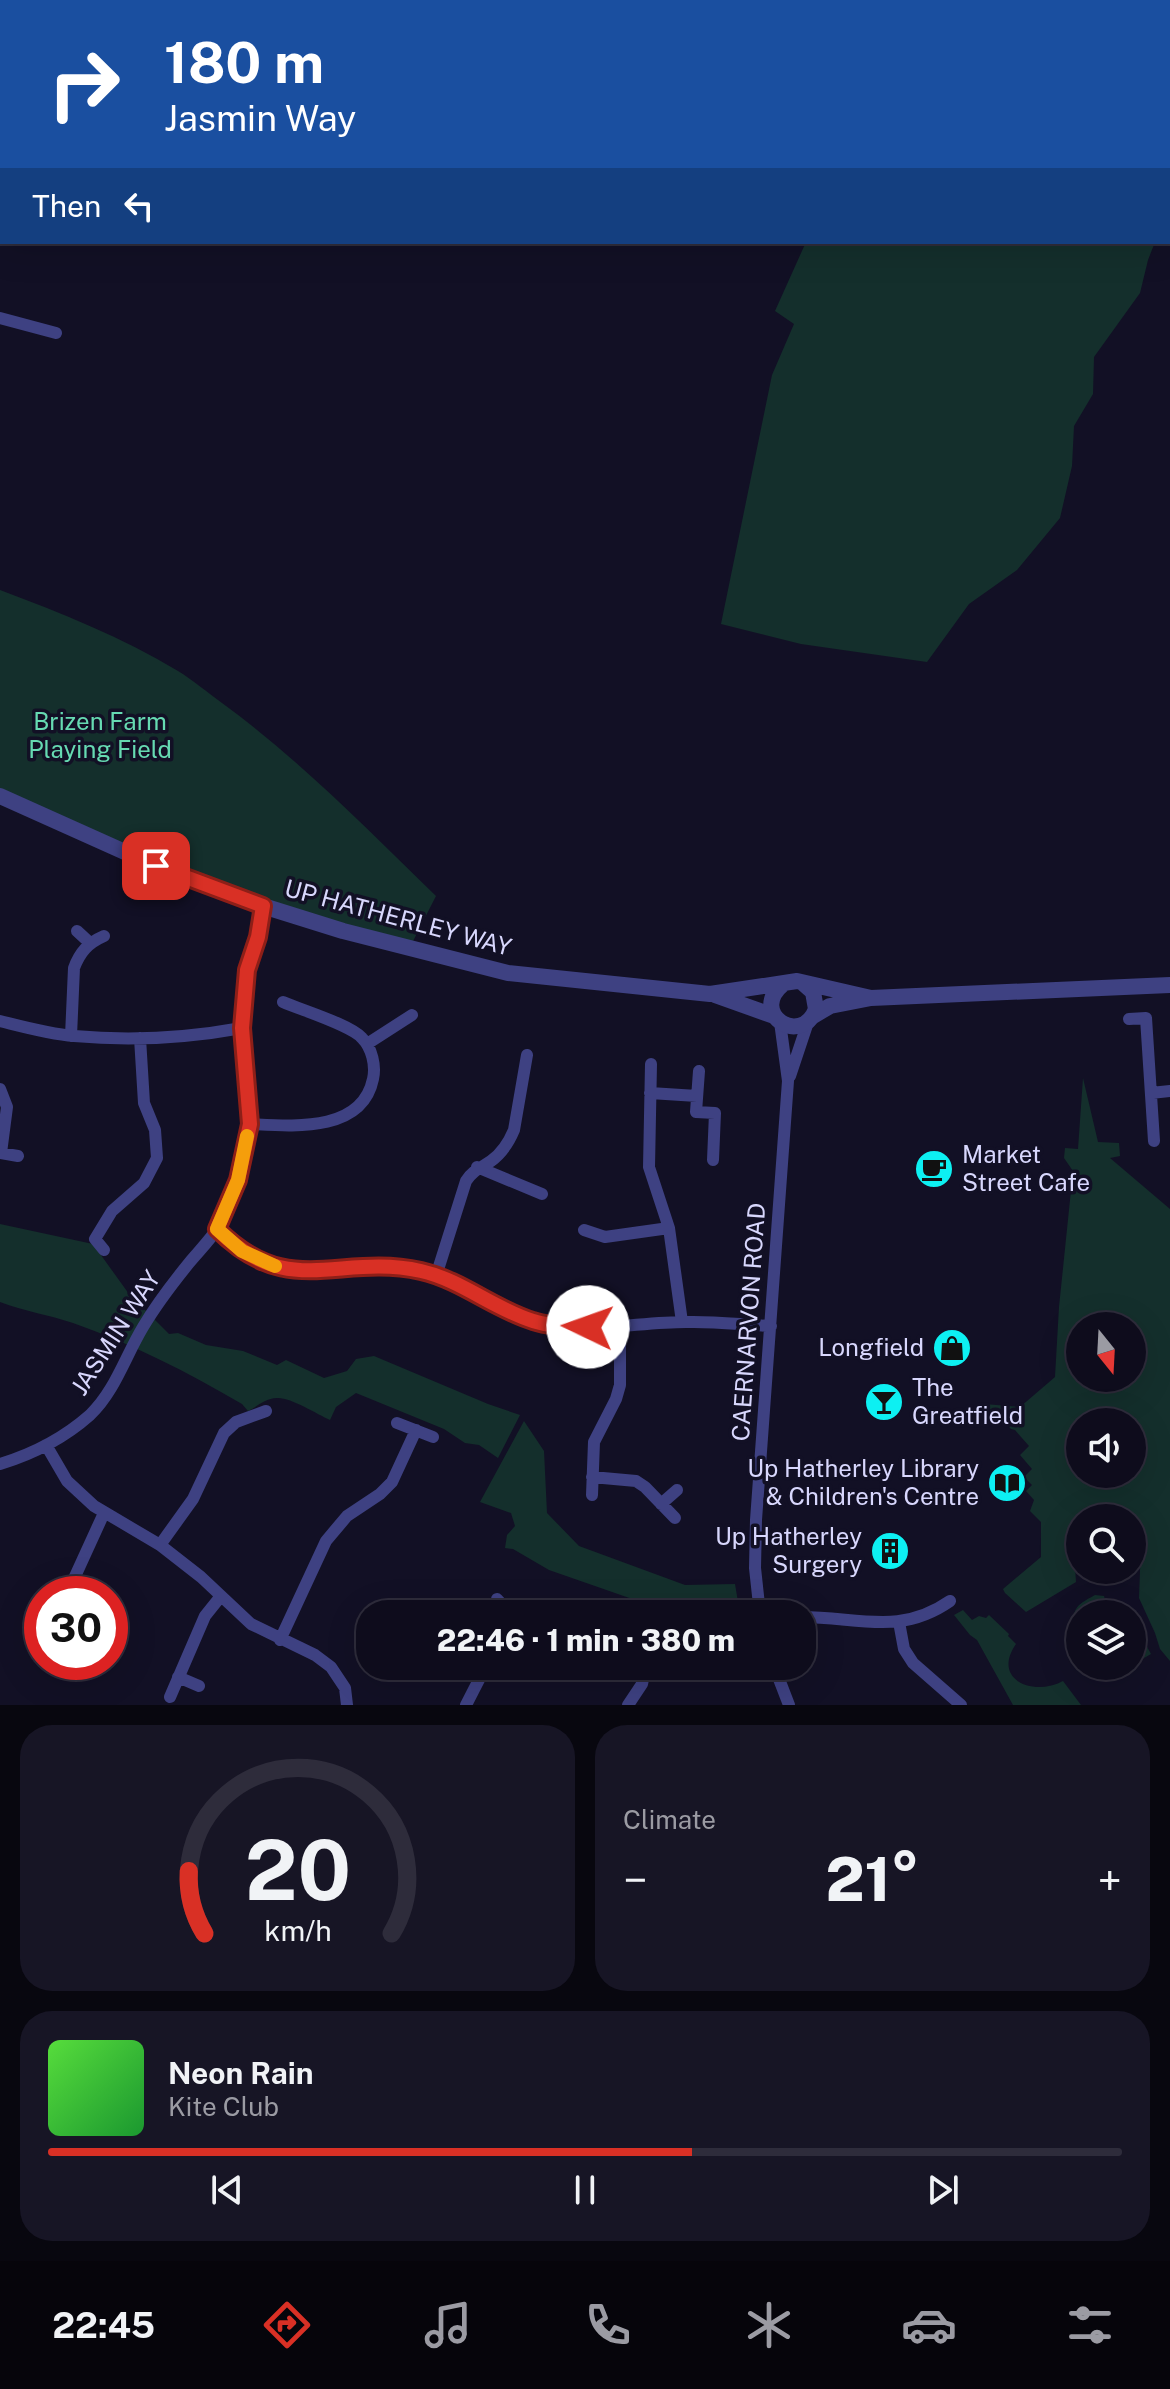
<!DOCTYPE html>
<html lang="en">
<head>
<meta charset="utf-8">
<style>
  :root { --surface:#0e0c1c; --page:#171525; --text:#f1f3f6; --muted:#9b9ba3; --line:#2e2c3b; --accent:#d93025 }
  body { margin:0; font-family:"Public Sans",sans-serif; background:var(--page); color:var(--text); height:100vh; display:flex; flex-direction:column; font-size:30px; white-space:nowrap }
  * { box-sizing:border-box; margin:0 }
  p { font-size:26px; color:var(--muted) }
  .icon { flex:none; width:44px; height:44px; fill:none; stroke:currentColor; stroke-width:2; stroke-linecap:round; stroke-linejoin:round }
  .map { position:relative; height:1705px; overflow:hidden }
  .sheet { display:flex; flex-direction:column; gap:20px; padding:20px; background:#08070f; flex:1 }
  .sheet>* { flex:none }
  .banner { position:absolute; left:0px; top:0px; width:1170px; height:244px; box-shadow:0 8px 32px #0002,0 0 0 2px var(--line); background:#1a4fa0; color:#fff; overflow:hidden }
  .needle { width:52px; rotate:162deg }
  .tools { position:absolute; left:1066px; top:1312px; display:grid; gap:16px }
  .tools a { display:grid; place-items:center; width:80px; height:80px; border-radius:50%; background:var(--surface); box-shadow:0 8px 32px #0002,0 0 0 2px var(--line); font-size:40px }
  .speed { position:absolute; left:24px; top:1576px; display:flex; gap:16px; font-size:40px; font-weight:700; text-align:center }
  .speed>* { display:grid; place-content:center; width:104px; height:104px; border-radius:50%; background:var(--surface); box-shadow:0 8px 32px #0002,0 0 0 2px var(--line); line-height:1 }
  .speed .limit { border:12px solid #d22; background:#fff; color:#111 }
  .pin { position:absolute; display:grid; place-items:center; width:68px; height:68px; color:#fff; margin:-34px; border-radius:16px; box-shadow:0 4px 12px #0006 }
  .me { position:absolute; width:88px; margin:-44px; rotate:273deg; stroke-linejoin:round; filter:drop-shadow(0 0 6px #0008) }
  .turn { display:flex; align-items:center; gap:28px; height:168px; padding:0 32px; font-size:36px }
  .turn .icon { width:104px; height:104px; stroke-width:2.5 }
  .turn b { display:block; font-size:56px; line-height:68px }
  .then { display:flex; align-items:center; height:76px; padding:0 32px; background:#0003; gap:16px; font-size:30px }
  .big { font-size:60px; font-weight:800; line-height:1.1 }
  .sheet .tile { flex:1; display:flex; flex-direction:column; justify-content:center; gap:12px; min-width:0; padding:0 28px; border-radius:32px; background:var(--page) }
  .sheet .dial { align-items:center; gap:0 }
  .dial svg { height:208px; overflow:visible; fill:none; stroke:var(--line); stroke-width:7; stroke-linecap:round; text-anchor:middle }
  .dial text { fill:var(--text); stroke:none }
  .song { display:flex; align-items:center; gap:24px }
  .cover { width:96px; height:96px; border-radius:12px; background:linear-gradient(135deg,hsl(110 70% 55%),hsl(130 70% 35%)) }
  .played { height:8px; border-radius:4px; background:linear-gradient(90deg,var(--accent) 60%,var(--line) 60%) }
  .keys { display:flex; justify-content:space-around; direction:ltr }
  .heat { display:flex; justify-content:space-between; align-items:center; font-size:44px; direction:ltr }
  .sheet .tiles { flex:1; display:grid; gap:20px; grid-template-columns:1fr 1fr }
  .tile:last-child { grid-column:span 2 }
  .trip { position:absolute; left:356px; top:1600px; width:460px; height:80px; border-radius:32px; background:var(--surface); box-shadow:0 8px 32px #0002,0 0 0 2px var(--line); font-weight:800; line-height:80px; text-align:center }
  .tabs { display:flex; height:128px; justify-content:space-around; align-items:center; background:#06050b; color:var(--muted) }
  .tabs .icon { width:56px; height:56px }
  .tabs .current { color:var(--accent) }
  .tabs b { font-size:36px; color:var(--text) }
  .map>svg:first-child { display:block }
  .green { fill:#142f2c; fill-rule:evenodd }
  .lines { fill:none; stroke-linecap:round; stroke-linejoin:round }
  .minor { stroke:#3e4182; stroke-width:12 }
  .tertiary { stroke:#3e4182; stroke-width:16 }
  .route-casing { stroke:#8d1f18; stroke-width:20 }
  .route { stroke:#d93025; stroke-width:14 }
  .slow { stroke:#f59e0b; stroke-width:14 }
  .labels { text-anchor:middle; stroke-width:7; stroke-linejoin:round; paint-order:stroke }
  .park-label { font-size:24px; fill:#66dab2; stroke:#121025 }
  .street-label { font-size:24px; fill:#d8d7fd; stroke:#121025 }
  .poi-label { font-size:24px; fill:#d8d7fd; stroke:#121025; text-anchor:end }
</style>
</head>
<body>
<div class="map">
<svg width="1170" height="1705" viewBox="0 0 1170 1705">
  <rect width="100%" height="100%" fill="#121025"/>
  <!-- green -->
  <path class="green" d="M388,0H1170V205L1168,210V2H388Z
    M806,242H1155L1148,260L1140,293L1094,357L1093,394L1074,426L1072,466L1060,518L1017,570L969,604L927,662L801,644L721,624L772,375L794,324L775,311Z
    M0,590C61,613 122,637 178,671C193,680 208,693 222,703C300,760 367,829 436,896L409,949L343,931L0,796Z
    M1083,1078L1098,1142L1119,1143L1120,1156L1110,1158L1170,1209V1661L1160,1649L1155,1633L1139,1598L1141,1543L1132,1518L1125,1516L1121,1518H1080V1541L1066,1549L1075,1567L1076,1582L1026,1612L1005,1593L1003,1589L1041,1557V1522L1030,1511L1034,1500L1026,1491L1032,1485L1024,1477L1032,1469L1020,1455L1029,1446L1015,1430L1011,1429L1004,1422L987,1424L984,1404L1020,1407L1055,1377L1059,1307L1073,1171L1064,1158L1065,1148L1078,1149ZM1080,1326H1132V1378H1080ZM1080,1422H1132V1474H1080Z
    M0,1224L93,1244L129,1294L169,1334L178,1333L206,1345L243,1351L277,1365L286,1360L324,1378L347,1371L356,1359L374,1356L488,1404L520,1415L498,1458L479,1445L465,1443L444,1429L356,1393L336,1407L330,1420C317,1414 290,1397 277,1398C265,1398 257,1407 248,1411L242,1404C187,1372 133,1344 73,1323C49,1315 24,1311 0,1302Z
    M524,1421L544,1451L547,1513L579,1546L685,1585L735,1584L740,1614H644L638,1601L549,1570L513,1549L505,1548L507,1535L515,1526L511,1513L480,1502Z
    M1095,1595L1104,1596L1107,1607L1101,1614H1080V1633L1073,1620C1074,1605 1083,1602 1095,1595Z
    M963,1610L972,1620L979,1616L986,1618L989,1615L1009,1634L1008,1636L1016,1644C991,1680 1034,1697 1063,1681L1081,1705H1013L977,1640L970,1635L954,1615Z
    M1132,1620L1151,1654L1132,1665Z"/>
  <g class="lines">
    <!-- minor -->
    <path class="minor" d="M236,2V0
      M0,160L2,161
      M0,318L56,333
      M77,931L90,943
      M1129,1019L1146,1018L1154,1141
      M0,1021C24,1027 49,1034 74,1036C129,1041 187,1038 242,1028
      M71,1036L74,968C80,952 88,943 104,936
      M367,1044L412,1015
      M651,1064L649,1167L669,1228L682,1322
      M699,1071L696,1112L715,1113L713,1160
      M790,1076L808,1022
      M0,1089L7,1107L1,1153
      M650,1093L697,1096
      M1151,1093L1170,1091
      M250,1124C292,1126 362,1133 373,1079C376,1066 372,1048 362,1038C351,1025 301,1010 283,1002
      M0,1153L18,1156
      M477,1167L542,1194
      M217,1229C287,1298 331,1256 412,1270C460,1278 497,1313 541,1323C588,1334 638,1322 686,1322C715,1321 743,1325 771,1326
      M584,1230L605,1237L669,1228
      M104,1250L95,1239L112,1211L144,1183L157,1158L155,1130L144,1103L140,1038
      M436,1276L466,1181C473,1170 481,1168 491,1161C502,1153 509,1142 514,1130L527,1055
      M397,1423L433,1437
      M46,1445L67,1481L94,1506L160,1545L201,1577L251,1624L315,1655L331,1667L345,1688L347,1705
      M0,1464C33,1454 64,1438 90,1415C115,1391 125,1357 143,1327C156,1305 172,1284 189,1263C199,1251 211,1239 219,1226C236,1196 243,1161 249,1128C255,1099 242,1056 242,1025C243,983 256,947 263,906
      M592,1477L636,1481L645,1487L675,1518
      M592,1495L594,1442L616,1399L620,1385V1327
      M661,1504L677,1490
      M160,1545L193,1499L224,1433L236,1422L266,1411
      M67,1594L104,1513
      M497,1599L509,1612L525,1608
      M760,1614L755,1568L756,1520L788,1081L780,1022
      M802,1617C858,1617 900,1636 950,1601
      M899,1622L904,1649L913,1663L961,1705
      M280,1640L326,1541L347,1516L380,1494L392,1482L416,1430
      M774,1666L789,1705
      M178,1677L199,1686
      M170,1697L205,1616L221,1596
      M466,1705L486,1666
      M628,1705L642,1684L646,1666"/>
    <!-- tertiary -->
    <path class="tertiary" d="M0,796L156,866L263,906L343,931L508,973L710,994L797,981L871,998
      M783,984C748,1013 801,1048 816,1009L813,992L804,984
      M715,995L774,1016
      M813,1016L830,1006L871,998L1170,985"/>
  </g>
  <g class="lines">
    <!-- route casing -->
    <g class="route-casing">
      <path id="route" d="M156,866L263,906L258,937L247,970L242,1028L250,1124L238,1180L217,1229C289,1301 338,1253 421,1271C461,1280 494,1309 533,1321C551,1327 570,1326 588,1327"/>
    </g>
    <!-- route -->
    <use href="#route" class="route"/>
    <!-- slow -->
    <path class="slow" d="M247,1136L238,1180L217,1229L242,1251L275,1266"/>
  </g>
  <!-- icons -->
  <defs>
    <g id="cafe-disc" transform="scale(2)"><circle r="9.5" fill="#0df0f2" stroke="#121025"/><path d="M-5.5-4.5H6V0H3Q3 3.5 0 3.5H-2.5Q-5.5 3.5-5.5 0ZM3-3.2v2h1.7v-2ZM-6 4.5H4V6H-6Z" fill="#111"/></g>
    <g id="shop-disc" transform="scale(2)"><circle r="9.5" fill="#0df0f2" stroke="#121025"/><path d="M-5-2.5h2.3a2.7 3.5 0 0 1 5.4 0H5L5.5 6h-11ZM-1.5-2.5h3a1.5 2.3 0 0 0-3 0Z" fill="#111"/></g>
    <g id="bar-disc" transform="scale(2)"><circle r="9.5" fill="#0df0f2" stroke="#121025"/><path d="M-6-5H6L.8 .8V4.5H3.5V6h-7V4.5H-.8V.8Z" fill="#111"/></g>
    <g id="library-disc" transform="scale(2)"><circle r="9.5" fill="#0df0f2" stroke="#121025"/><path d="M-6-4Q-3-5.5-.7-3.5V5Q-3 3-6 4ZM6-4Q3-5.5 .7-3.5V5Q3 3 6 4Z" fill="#111"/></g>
    <g id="building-disc" transform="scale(2)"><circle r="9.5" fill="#0df0f2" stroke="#121025"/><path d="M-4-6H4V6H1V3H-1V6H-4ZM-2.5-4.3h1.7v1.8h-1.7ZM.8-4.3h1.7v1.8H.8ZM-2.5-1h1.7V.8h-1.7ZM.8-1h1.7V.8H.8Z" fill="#111"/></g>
  </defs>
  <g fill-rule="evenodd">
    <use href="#cafe-disc" x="934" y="1169"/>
    <use href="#shop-disc" x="952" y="1348"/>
    <use href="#bar-disc" x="884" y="1402"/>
    <use href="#library-disc" x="1007" y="1483"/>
    <use href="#building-disc" x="890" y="1551"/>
  </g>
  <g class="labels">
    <!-- park labels -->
    <g class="park-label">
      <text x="100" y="730">Brizen Farm<tspan x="100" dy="28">Playing Field</tspan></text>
    </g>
    <!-- street labels -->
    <g class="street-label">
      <text transform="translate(398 918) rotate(15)" y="8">UP HATHERLEY WAY</text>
      <text transform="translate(749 1322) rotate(-86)" y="8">CAERNARVON ROAD</text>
      <text transform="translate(116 1333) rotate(-57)" y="8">JASMIN WAY</text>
    </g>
    <!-- poi labels -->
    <g class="poi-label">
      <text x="962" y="1163" text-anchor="start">Market<tspan x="962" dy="28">Street Cafe</tspan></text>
      <text x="924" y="1356">Longfield</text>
      <text x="912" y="1396" text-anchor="start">The<tspan x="912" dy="28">Greatfield</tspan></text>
      <text x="979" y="1477">Up Hatherley Library<tspan x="979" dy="28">&amp; Children's Centre</tspan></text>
      <text x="862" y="1545">Up Hatherley<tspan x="862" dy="28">Surgery</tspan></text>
    </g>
  </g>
</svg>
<div class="tools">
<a><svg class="needle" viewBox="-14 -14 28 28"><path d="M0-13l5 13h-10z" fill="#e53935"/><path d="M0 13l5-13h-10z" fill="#9b9ba3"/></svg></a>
<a><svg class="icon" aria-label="sound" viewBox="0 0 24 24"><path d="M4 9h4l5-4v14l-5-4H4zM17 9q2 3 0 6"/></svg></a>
<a><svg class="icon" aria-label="search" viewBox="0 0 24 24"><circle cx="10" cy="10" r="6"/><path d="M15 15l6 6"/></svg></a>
<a><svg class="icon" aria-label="layers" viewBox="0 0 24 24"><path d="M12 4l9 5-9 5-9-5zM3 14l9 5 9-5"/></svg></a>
</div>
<div class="speed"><div class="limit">30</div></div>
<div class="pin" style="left:156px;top:866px;background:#d93025"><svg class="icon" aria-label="arrive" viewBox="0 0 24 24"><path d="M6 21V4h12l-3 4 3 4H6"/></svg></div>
<svg class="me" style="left:588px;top:1327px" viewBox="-20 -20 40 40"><circle r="19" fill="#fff"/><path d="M0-13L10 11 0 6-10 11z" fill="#d93025"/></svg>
<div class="trip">22:46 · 1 min · 380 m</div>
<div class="banner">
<div class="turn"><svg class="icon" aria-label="right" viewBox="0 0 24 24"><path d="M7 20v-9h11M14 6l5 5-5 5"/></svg><div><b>180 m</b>Jasmin Way</div></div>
<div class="then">Then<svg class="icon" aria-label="left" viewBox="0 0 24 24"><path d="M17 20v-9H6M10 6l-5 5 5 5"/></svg></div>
</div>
</div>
<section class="sheet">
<div class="tiles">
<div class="tile dial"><svg viewBox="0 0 100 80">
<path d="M14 69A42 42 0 1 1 86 69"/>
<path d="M14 69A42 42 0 0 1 8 45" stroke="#d93025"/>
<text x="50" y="56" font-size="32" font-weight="700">20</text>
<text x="50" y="72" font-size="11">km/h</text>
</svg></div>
<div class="tile"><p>Climate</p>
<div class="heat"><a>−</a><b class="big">21°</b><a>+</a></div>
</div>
<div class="tile">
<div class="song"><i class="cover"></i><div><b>Neon Rain</b><p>Kite Club</p></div></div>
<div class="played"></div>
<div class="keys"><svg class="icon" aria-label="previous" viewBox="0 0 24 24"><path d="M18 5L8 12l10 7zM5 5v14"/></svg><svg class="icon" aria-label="pause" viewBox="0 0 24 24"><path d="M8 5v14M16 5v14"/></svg><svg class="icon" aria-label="next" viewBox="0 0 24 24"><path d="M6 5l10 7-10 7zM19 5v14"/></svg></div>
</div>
</div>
</section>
<nav class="tabs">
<b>22:45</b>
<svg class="icon current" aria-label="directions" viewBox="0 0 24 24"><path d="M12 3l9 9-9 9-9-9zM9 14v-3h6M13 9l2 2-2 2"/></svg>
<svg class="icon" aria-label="music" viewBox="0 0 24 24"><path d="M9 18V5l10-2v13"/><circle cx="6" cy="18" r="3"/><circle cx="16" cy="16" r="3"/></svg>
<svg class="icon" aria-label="phone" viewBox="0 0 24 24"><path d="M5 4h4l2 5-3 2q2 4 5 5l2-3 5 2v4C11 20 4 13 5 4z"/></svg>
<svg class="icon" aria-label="climate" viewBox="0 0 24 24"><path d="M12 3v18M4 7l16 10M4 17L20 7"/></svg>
<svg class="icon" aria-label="car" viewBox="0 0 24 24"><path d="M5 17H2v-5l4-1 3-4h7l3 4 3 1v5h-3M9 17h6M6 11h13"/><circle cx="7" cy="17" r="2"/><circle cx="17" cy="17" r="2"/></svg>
<svg class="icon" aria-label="filters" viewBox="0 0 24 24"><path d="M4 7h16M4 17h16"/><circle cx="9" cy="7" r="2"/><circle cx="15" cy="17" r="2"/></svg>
</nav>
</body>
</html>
